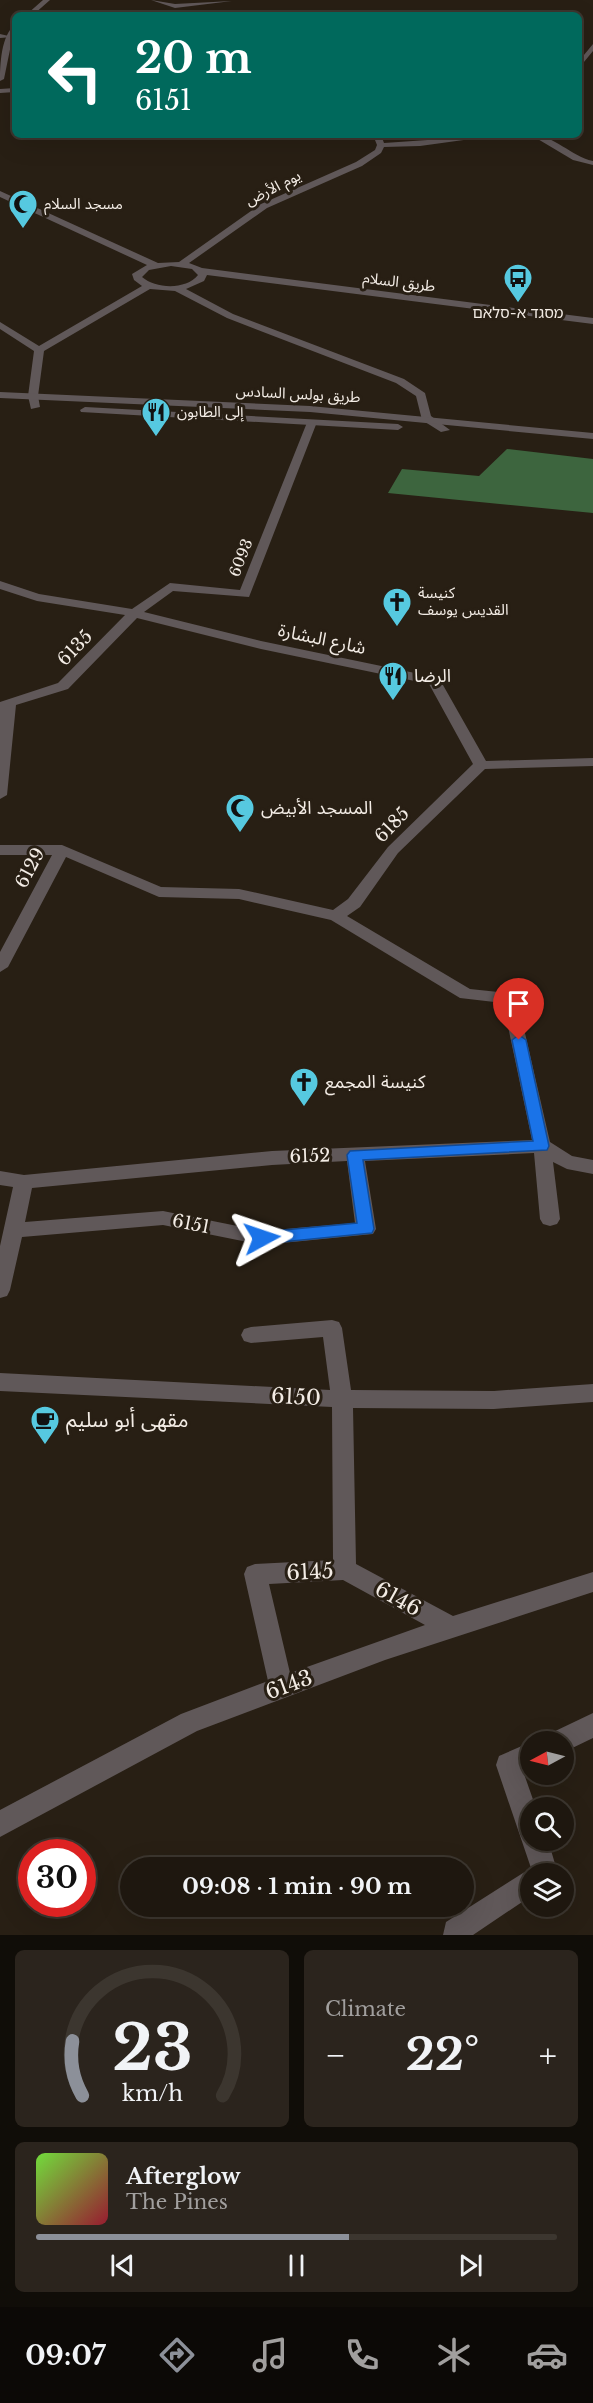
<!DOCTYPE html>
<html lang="en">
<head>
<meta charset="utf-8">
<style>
  :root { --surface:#1e170f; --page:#2b241d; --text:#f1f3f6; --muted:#a19f9e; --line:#3c362f; --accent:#8c9099 }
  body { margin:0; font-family:"Libre Baskerville","Noto Sans Arabic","Noto Sans Hebrew",serif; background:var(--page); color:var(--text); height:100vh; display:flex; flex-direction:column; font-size:22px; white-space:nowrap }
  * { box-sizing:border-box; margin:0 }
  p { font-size:20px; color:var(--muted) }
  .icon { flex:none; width:33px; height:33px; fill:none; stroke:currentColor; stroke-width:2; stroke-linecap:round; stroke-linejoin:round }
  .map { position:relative; height:1935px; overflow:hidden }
  .details { display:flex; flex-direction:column; gap:15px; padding:15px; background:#100d08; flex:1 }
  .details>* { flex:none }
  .banner { position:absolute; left:12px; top:12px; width:570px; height:126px; border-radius:9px; box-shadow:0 6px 24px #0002,0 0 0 2px var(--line); background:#00695c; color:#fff; overflow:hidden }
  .needle { width:39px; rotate:263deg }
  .tools { position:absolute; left:520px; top:1731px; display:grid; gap:12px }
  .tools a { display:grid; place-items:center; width:54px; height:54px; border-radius:50%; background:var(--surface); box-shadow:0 6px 24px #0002,0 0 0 2px var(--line); font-size:30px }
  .speed { position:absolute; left:18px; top:1839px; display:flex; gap:12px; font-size:30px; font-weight:700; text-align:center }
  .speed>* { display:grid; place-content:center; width:78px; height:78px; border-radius:50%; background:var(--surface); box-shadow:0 6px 24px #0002,0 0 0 2px var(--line); line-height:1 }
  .speed .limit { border:9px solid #d22; background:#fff; color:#111 }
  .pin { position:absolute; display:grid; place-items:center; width:51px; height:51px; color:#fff; margin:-62px -26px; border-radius:50% 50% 50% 0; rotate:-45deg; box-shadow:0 0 6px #0007 }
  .pin .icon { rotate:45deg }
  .me { position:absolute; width:66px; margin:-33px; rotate:85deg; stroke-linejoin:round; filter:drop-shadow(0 0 4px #0008) }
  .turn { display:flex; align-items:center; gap:21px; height:126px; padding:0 24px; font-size:27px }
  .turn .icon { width:78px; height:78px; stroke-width:2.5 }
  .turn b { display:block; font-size:42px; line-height:51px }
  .big { font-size:45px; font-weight:700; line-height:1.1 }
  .details .card { flex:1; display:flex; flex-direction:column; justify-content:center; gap:9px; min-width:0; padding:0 21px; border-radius:9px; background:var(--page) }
  .details .dial { align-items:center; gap:0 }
  .dial svg { height:156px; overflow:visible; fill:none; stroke:var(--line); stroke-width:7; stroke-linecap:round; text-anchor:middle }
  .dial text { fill:var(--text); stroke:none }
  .song { display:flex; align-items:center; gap:18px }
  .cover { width:72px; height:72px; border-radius:9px; background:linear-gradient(135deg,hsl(100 70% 55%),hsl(350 70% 35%)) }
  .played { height:6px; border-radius:3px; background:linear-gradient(90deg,var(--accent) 60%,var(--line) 60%) }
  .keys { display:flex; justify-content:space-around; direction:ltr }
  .heat { display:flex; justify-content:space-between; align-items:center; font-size:33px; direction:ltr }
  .details .tiles { flex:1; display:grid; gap:15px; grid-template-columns:1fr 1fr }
  .card:last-child { grid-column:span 2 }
  .trip { position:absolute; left:120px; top:1857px; width:354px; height:60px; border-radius:30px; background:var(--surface); box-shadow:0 6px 24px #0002,0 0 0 2px var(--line); font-weight:700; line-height:60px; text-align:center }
  .dock { display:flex; height:96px; justify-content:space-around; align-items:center; background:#0c0906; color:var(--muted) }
  .dock .icon { width:42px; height:42px }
  .dock .current { color:var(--accent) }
  .dock b { font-size:27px; color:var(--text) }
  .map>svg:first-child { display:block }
  .forest { fill:#3d653e }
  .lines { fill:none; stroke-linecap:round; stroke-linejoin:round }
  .service { fill:#605859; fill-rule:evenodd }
  .minor { fill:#605859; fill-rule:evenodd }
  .tertiary { fill:#605859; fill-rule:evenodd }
  .route { fill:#1a73e8; stroke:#114b97; stroke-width:1.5 }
  .labels { text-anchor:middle; stroke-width:6; stroke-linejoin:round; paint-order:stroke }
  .far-street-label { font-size:15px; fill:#f3ece5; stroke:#281f14 }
  .far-poi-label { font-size:15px; fill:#f3ece5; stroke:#281f14; text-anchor:start }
  .street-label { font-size:18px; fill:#f3ece5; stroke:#281f14 }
  .poi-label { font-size:18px; fill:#f3ece5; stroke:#281f14; text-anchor:start }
  .near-street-label { font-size:21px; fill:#f3ece5; stroke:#281f14 }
  .near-poi-label { font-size:21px; fill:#f3ece5; stroke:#281f14; text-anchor:start }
</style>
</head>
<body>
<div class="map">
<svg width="593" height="1935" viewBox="0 0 593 1935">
  <rect width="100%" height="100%" fill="#281f14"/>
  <!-- forest -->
  <path class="forest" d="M507,449L593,459V513L388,493L402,469L479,476Z"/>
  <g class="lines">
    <!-- service -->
    <path class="service" d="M151,0L175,4L232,1L175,8Z
      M0,34L13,37L0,38Z
      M15,88V92L0,93V89Z
      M531,135C555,135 570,156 593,161V165L573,160Z"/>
    <!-- minor -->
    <path class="minor" d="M43,0H50L33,15H26Z
      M15,25L4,79L0,81C0,65 1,35 15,25Z
      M593,44V51L579,68V61Z
      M373,135H381L384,143L500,135L420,146L384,147L381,153L362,166L267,208L189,263L202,268L593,318V324L207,275L204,281L186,289L233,314L404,379L425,393L431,416L450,430L441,432L422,420L416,396L396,383L227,318L175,291L150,289L44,351L38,396L40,407L31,409L28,396L34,351L0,329V322L39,346L142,286L134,280L132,274L147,265L0,197V191L158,263L179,262L261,204L356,162L375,150L377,145ZM171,266L192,269L198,275C186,290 156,289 142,277L149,270Z
      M308,420L317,422L249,597L173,591L144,612L261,641L439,678L486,761L593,758V766L485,769L398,853L360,907L347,916L470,989L516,994L550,1142L572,1156L593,1160V1174L567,1169L553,1162L560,1219L557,1224L550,1226L543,1224L540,1219L534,1153L365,1161L376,1229L373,1234L262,1245L163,1225L22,1237L10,1290L7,1296L0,1298V1246L13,1187L0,1185V1171L24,1175L272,1151L532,1140L503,1003L460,998L331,920L239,899L159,897L66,857L8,967L0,972V952L52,855H0V845H62L161,887L239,889L333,910L348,899L388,847L473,764L429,684L261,649L137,618L68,689L16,705L7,795L0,799V702L58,683L125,615L37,601L0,589V581L39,594L132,609L170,583L240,590ZM347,1161L355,1223L262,1231L163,1211L25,1222L32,1188L272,1165Z
      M332,1320L339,1322L342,1328L351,1390L494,1391L593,1384V1402L494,1409L353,1408L356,1564L453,1616L593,1572V1592L385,1660L197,1731L0,1837V1810L181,1714L268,1681L244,1574L247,1567L255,1564L333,1560L332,1407L0,1391V1373L330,1390L323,1337L251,1343L244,1341L241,1335L244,1329L251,1327ZM343,1580L425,1625L290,1673L269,1584Z
      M593,1713V1738L564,1752V1742H546L549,1734Z
      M531,1742V1767L523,1771L536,1808H531V1840H548L558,1874H531V1896L473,1935H443L446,1922L531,1868L496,1765L499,1756Z"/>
    <!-- tertiary -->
    <path class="tertiary" d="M0,392L310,406L593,433V439L310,412L0,398Z
      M85,407L398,424L403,427L398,430L81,412L80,410Z"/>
  </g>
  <!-- route -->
  <path class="route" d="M519,1035L526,1040L549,1146L547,1150L363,1160L374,1229L372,1233L262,1244L257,1242L254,1238L257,1233L262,1232L357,1223L347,1155L350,1151L533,1141L512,1040Z"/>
  <!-- icons -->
  <defs>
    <g id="mosque-pin" transform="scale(1.5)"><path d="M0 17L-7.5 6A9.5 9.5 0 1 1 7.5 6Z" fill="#56c9e0" stroke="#281f14"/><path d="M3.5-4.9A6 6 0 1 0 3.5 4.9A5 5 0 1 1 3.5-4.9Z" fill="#111"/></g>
    <g id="bus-pin" transform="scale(1.5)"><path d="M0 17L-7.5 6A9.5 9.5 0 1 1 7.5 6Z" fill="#56c9e0" stroke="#281f14"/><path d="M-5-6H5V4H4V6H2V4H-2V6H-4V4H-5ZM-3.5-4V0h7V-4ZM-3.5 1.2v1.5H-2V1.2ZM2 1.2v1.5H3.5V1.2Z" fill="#111"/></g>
    <g id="restaurant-pin" transform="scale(1.5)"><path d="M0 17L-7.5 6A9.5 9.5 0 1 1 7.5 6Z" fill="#56c9e0" stroke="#281f14"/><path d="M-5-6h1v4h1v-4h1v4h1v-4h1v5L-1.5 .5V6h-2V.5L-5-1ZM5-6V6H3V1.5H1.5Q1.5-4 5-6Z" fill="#111"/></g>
    <g id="church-pin" transform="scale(1.5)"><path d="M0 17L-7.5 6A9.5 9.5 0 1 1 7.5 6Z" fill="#56c9e0" stroke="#281f14"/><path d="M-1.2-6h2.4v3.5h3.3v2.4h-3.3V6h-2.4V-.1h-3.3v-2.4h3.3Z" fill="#111"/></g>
    <g id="cafe-pin" transform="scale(1.5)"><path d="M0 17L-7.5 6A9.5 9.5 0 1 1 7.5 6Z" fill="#56c9e0" stroke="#281f14"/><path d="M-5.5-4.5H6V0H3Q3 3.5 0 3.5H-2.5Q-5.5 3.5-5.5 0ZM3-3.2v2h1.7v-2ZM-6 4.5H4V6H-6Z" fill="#111"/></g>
  </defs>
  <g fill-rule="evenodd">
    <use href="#mosque-pin" x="23" y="204"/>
    <use href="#bus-pin" x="518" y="278"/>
    <use href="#restaurant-pin" x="156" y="412"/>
    <use href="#church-pin" x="397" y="602"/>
    <use href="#restaurant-pin" x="393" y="676"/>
    <use href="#mosque-pin" x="240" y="808"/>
    <use href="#church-pin" x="304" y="1082"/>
    <use href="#cafe-pin" x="45" y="1420"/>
  </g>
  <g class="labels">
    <!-- far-street labels -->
    <g class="far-street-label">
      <text transform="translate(273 188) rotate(-27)" y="5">يوم الأرض</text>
      <text transform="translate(399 282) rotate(7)" y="5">طريق السلام</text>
      <text transform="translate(298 394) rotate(3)" y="5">طريق بولس السادس</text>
      <text transform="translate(241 558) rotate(-69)" y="5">6093</text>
    </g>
    <!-- far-poi labels -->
    <g class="far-poi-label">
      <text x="44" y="209">مسجد السلام</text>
      <text x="518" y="318" text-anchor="middle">מסגד א-סלאם</text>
      <text x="177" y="417">إلى الطابون</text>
      <text x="418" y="598">كنيسة<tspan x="418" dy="17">القديس يوسف</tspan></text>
    </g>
    <!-- street labels -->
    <g class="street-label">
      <text transform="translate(322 639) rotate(12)" y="6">شارع البشارة</text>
      <text transform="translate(75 648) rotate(-46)" y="6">6135</text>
      <text transform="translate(392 825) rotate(-46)" y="6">6185</text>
      <text transform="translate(30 868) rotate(-62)" y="6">6129</text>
      <text transform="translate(310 1156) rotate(-2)" y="6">6152</text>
      <text transform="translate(191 1224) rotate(11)" y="6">6151</text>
    </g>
    <!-- poi labels -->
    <g class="poi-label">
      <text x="414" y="682">الرضا</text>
      <text x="261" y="814">المسجد الأبيض</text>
      <text x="325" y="1088">كنيسة المجمع</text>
    </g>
    <!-- near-street labels -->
    <g class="near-street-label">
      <text transform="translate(296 1397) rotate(3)" y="7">6150</text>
      <text transform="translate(310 1572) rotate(-3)" y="7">6145</text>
      <text transform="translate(398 1599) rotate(29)" y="7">6146</text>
      <text transform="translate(289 1685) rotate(-20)" y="7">6143</text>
    </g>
    <!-- near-poi labels -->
    <g class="near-poi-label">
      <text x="66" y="1427">مقهى أبو سليم</text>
    </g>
  </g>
</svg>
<div class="tools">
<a><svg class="needle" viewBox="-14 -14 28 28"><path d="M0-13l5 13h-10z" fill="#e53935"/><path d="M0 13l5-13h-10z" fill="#a19f9e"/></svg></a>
<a><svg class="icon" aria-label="search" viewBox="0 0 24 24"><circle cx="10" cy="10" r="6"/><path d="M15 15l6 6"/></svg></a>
<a><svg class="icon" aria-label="layers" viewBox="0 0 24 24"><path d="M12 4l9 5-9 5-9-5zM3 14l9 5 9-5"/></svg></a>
</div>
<div class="speed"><div class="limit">30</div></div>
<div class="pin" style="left:519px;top:1040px;background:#d93025"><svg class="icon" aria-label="arrive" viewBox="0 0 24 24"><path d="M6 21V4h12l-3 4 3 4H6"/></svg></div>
<svg class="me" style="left:262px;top:1238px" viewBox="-20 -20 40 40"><path d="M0-17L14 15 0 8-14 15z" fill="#1a73e8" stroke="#fff" stroke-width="4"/></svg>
<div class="trip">09:08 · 1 min · 90 m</div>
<div class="banner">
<div class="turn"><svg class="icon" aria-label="left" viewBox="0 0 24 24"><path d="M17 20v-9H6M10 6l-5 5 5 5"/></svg><div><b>20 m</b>6151</div></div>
</div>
</div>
<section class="details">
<div class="tiles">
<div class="card dial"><svg viewBox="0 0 100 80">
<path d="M14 69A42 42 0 1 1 86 69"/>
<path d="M14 69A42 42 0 0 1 9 41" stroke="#8c9099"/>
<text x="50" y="56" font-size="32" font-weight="700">23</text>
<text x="50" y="72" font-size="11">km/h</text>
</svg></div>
<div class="card"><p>Climate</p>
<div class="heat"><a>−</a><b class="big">22°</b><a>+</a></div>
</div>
<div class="card">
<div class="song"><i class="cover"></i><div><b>Afterglow</b><p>The Pines</p></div></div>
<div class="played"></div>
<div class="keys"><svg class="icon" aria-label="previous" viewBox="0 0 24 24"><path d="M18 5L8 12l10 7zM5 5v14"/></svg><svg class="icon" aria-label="pause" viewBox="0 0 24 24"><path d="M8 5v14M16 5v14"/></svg><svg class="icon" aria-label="next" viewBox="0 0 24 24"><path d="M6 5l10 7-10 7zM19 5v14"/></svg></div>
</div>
</div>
</section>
<nav class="dock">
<b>09:07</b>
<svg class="icon current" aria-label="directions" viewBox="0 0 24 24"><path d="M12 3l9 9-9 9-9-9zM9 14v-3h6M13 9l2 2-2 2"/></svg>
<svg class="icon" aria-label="music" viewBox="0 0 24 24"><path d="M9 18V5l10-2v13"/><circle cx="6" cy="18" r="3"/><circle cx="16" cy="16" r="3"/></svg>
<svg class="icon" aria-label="phone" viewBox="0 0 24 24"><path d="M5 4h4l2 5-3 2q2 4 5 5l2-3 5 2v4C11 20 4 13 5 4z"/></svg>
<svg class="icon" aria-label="climate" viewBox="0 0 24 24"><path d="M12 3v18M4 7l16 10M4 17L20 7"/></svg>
<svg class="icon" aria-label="car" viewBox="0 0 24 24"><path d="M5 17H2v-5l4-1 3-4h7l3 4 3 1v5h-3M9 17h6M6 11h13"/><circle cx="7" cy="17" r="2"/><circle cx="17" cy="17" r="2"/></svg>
</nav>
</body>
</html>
